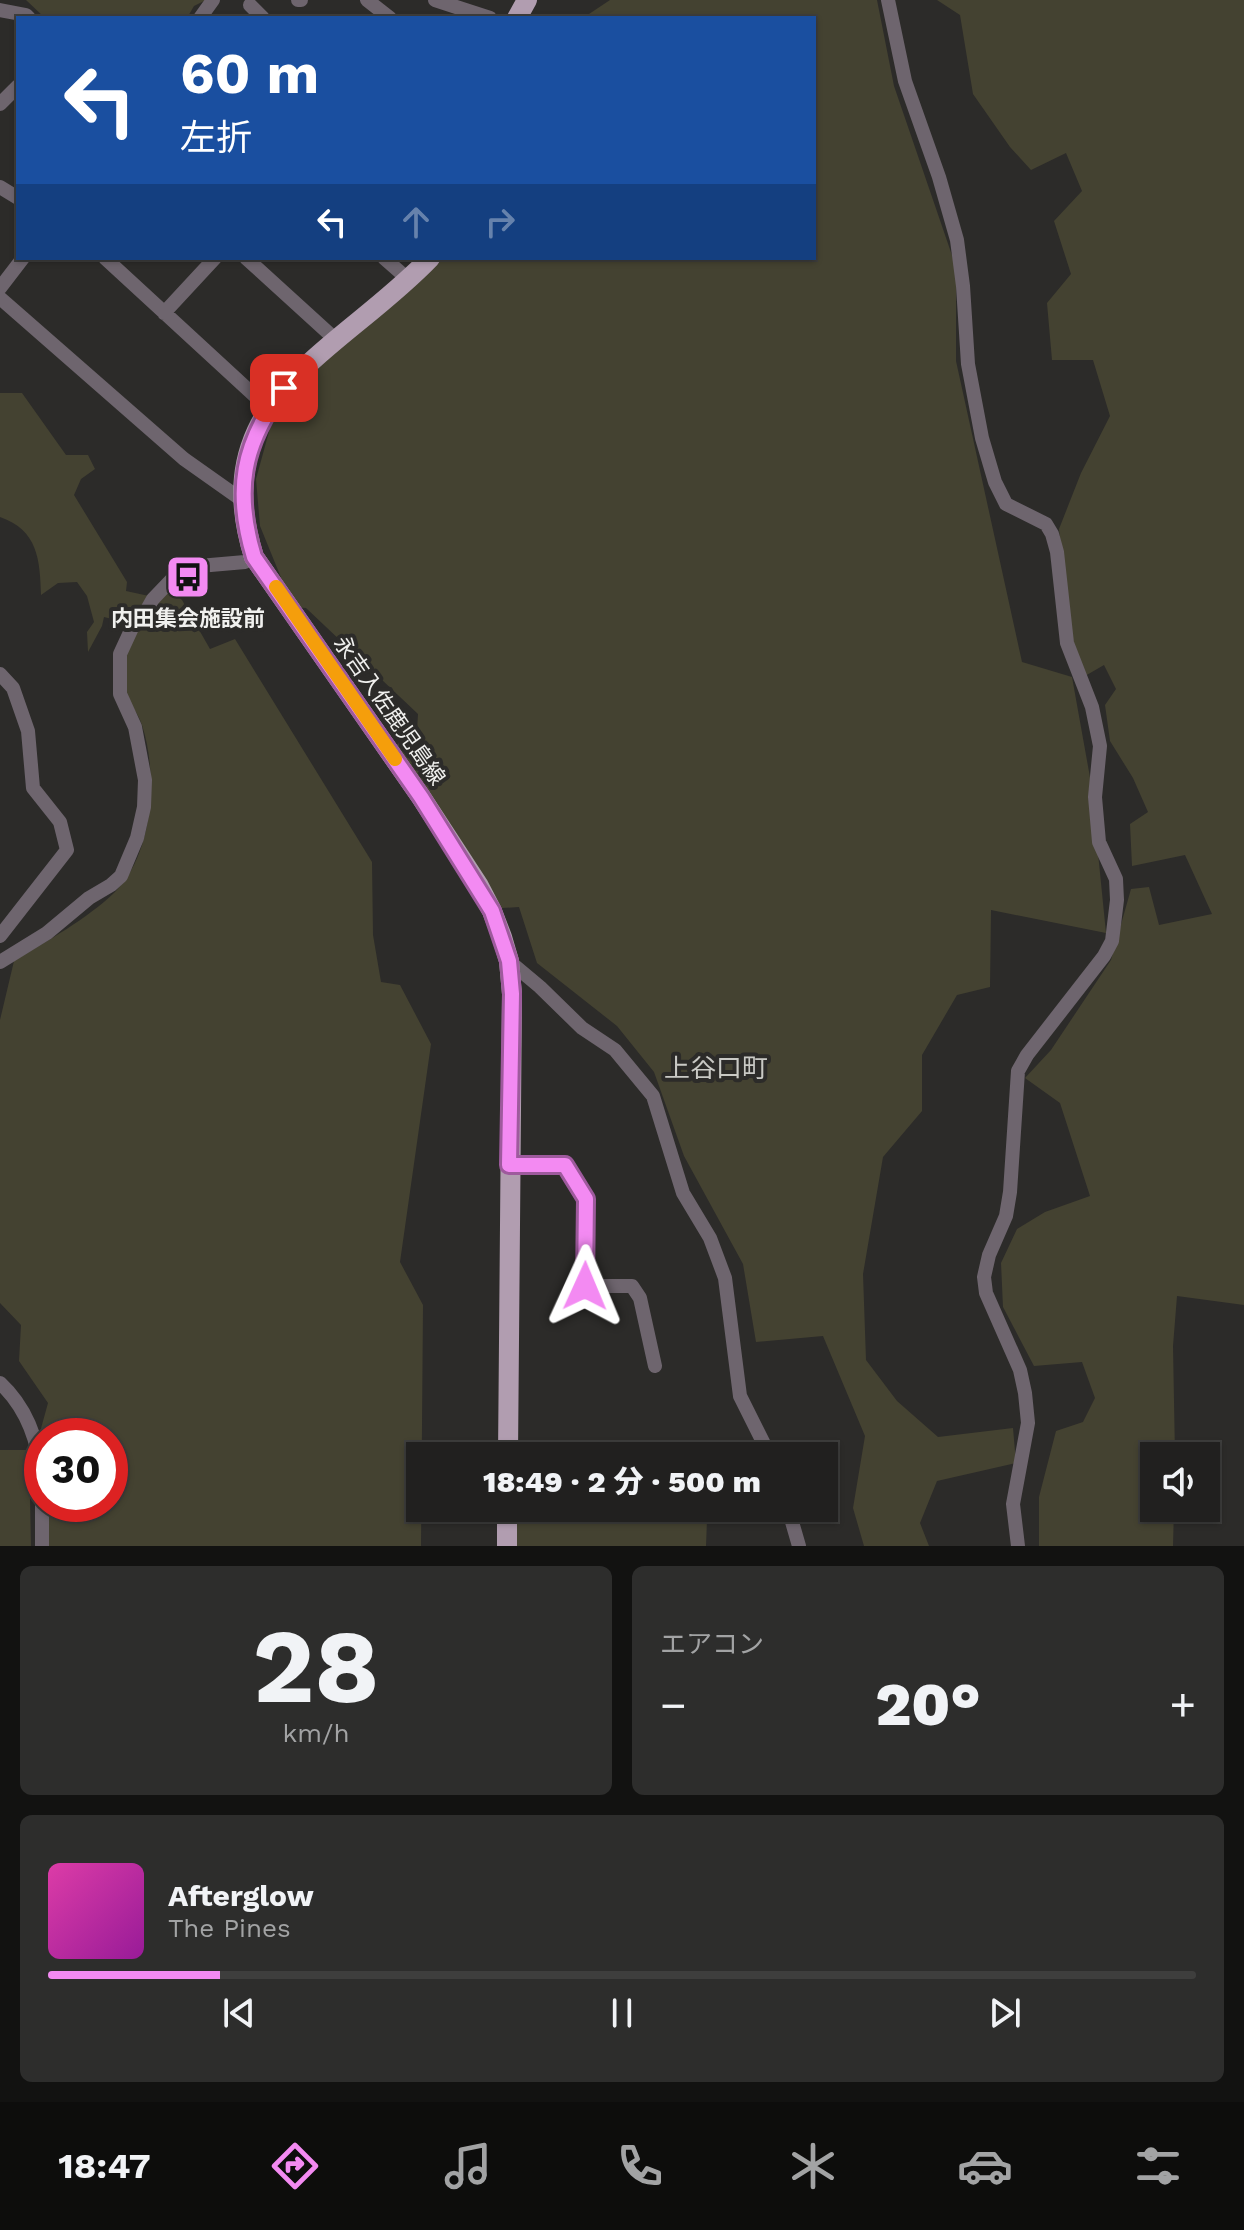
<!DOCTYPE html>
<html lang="ja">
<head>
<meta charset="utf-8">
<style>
  :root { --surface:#21201f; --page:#2d2d2c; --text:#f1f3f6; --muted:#a2a3a4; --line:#3e3e3d; --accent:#f38af2 }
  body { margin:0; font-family:"Work Sans","Noto Sans JP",sans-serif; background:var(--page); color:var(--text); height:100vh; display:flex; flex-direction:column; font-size:30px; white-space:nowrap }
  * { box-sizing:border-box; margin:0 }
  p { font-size:26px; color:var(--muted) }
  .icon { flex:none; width:44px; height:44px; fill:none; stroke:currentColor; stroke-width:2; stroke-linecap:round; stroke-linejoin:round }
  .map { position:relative; height:1546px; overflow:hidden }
  .panel { display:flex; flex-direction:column; gap:20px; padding:20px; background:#121211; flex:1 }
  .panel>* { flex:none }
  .top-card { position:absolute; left:16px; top:16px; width:800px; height:244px; border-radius:0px; box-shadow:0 2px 6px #0004,0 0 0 2px var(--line); background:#1a4fa0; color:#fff; overflow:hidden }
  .tools { position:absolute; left:1140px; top:1442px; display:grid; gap:16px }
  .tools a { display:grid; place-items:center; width:80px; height:80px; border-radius:0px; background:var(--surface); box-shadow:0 2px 6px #0004,0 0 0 2px var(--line); font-size:40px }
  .speed { position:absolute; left:24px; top:1418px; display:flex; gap:16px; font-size:40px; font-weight:700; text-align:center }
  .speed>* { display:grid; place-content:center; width:104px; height:104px; border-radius:50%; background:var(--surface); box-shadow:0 2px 6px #0004,0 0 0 2px var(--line); line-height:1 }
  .speed .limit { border:12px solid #d22; background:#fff; color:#111 }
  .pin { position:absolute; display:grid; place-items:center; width:68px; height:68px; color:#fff; margin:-34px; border-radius:16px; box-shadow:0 4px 12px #0006 }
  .me { position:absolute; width:88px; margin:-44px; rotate:1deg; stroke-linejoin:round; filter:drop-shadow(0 0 6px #0008) }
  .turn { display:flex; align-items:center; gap:28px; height:168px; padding:0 32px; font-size:36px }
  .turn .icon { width:104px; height:104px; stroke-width:2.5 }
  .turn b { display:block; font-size:56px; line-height:68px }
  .lanes { display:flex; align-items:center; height:76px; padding:0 32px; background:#0003; justify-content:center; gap:40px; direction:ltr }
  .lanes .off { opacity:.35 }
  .big { font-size:60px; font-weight:800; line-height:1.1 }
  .panel .card { flex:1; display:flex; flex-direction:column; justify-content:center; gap:12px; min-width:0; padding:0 28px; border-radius:12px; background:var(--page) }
  .panel .dial { align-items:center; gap:0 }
  .dial b { font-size:104px; line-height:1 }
  .song { display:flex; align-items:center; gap:24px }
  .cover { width:96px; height:96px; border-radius:12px; background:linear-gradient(135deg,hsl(320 70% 55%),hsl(300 70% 35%)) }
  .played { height:8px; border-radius:4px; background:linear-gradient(90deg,var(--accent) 15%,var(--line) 15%) }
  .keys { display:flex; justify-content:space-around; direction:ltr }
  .heat { display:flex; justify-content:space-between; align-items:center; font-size:44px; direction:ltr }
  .panel .tiles { flex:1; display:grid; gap:20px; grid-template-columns:1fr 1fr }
  .card:last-child { grid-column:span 2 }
  .trip { position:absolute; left:406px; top:1442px; width:432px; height:80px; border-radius:0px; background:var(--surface); box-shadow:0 2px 6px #0004,0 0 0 2px var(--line); font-weight:800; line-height:80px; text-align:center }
  .tab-bar { display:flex; height:128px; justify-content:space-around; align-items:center; background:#0d0d0c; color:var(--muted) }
  .tab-bar .icon { width:56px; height:56px }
  .tab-bar .selected { color:var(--accent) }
  .tab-bar b { font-size:36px; color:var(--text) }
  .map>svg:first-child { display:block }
  .green { fill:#444231 }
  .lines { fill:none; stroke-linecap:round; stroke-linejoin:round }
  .street { stroke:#6e656e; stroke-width:14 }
  .primary { stroke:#b19db0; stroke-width:20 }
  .route-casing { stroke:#9e5a9d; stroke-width:20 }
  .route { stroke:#f38af2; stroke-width:14 }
  .slow { stroke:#f59e0b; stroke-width:14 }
  .labels { text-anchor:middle; stroke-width:8; stroke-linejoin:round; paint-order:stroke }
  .poi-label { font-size:22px; font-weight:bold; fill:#f0f0ee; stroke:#2c2b29 }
  .street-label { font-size:22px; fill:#f0f0ee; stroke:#2c2b29 }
  .quarter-label { font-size:26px; fill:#c9c9c5; stroke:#2c2b29 }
</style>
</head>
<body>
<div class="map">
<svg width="1244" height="1546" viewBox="0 0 1244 1546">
  <rect width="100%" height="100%" fill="#2c2b29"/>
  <!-- green -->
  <path class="green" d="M26,0H206L194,6L187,18H45Z
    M610,0H877L894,86L956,267V361L1022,662L1072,677L1091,783L1106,933L991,910L990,987L957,995L922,1055V1111L883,1157L863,1274L866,1360L897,1401L938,1437L1013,1428L1016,1463L937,1481L920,1523L929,1546H864L853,1508L865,1436L823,1336L756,1342L743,1264L684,1156L654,1072L617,1026L537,963L519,907L502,908L396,745L417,731L418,714L306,608L293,607L260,526L256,479L270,428L291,392L439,258H814V18H583Z
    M937,0H1244V1305L1177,1296L1173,1346L1175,1456H1154V1508H1174L1173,1546H1039V1497L1056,1431L1083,1422L1095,1398L1082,1362L1034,1366L1003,1307L1001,1263L1017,1229L1045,1212L1090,1196L1060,1103L1025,1078L1051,1050L1111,960L1131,889L1149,887L1159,925L1212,914L1185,855L1132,866L1130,824L1148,812L1133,778L1110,741L1105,705L1116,689L1104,665L1085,676L1070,635L1059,529L1081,473L1110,416L1093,360H1052L1047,303L1071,274L1054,221L1082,191L1066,153L1031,170L1010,147L973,94L960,15Z
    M0,393H22L66,455H88L95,469L81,479L74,495L127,582L126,591L149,596L134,620L120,621L104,617L102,626L88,652L87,632L94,622L87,596L77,582L58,583L41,595C40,560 38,530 0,517Z
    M170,590L182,600L210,649L235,639L372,862L373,935L381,982L400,985L431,1044L400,1262L423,1305L421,1546H48L49,1504H110V1436H42V1443L40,1432L48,1403L19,1361L21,1325L0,1303V1020L14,961C47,941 87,919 115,892C154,853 158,774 142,725C138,713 129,703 126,691C124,682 125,665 127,655C131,630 154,607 170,590Z
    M0,1450H29L31,1546H0Z
    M516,1508H698L707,1520L706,1546H515Z"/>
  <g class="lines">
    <!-- street -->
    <path class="street" d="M298,0H301
      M367,0L390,18
      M435,0L490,18
      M888,0L905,81L939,177L957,240L963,286L968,364L982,438L995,482L1006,504L1046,524L1052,534L1057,552L1067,643L1092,707L1100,746L1095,797L1099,842L1116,879L1117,900L1112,941L1104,956L1027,1055L1018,1071L1010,1192L1006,1216L989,1255L984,1277L986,1293L1020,1370L1025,1393L1028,1423L1013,1504L1018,1546
      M250,5L263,18
      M0,10L26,15L29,18
      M200,18L213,0
      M0,104L18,86
      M0,187L18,198
      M105,258L268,408
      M246,258L335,339
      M384,258L409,280
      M0,288L23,258
      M0,298L184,459L242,500
      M164,313L215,258
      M0,674L13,688L28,731L33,788L60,822L67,850L0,936
      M509,961L540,987L582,1028L615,1050L653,1096L683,1193L710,1238L725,1278L740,1396L770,1456
      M0,962L47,933L89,898L111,885L121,876L137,838L144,807L145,780L135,727L120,694V654L132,628L144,615L153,599L175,576L199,566L245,562L254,557
      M509,1165H565L586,1199L585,1286H632L640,1298L655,1366
      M0,1383C27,1408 39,1444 42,1479
      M788,1508L799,1546
      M42,1546V1504"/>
    <!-- primary -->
    <path class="primary" d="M517,18L527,0
      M430,258C339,353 204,398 254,557L421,797L479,886L492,911L502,937L509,961L512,994L508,1456
      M507,1546V1508"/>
  </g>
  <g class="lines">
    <!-- route casing -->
    <g class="route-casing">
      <path id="route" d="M284,388C242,444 234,491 254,557L421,797L492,911L509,961L512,994L509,1165H565L586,1199L585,1286"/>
    </g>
    <!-- route -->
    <use href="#route" class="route"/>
    <!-- slow -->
    <path class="slow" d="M276,587L395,759"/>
  </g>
  <!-- icons -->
  <defs>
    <g id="bus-square" transform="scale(2.3)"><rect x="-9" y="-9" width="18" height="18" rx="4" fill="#f38af2" stroke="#2c2b29"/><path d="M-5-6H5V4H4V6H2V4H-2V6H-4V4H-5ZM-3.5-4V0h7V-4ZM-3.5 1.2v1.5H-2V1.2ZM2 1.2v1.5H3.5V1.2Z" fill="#111"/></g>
  </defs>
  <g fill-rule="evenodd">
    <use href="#bus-square" x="188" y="577"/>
  </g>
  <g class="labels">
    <!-- poi labels -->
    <g class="poi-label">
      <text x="188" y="626">内田集会施設前</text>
    </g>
    <!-- street labels -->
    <g class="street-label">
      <text transform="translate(390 710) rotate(55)" y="8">永吉入佐鹿児島線</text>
    </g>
    <!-- quarter labels -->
    <g class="quarter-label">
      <text x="716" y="1077">上谷口町</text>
    </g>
  </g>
</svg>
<div class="tools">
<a><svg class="icon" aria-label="sound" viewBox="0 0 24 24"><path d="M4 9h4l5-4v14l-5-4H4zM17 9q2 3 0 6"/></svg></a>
</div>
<div class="speed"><div class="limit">30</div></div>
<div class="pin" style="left:284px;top:388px;background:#d93025"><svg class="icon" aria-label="arrive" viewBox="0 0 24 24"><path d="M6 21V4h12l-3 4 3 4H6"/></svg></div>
<svg class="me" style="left:585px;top:1286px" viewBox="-20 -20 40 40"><path d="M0-17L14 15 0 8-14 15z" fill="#f38af2" stroke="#fff" stroke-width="4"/></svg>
<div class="trip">18:49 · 2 分 · 500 m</div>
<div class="top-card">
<div class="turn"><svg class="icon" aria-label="left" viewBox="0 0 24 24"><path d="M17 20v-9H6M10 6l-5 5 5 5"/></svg><div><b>60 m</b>左折</div></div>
<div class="lanes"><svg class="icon" aria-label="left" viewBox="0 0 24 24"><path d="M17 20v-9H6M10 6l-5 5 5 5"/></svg><svg class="icon off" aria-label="ahead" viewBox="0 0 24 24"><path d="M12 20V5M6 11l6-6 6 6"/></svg><svg class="icon off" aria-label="right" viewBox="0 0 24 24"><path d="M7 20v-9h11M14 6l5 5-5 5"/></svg></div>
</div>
</div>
<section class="panel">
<div class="tiles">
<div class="card dial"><b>28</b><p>km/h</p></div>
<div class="card"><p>エアコン</p>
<div class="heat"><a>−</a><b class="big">20°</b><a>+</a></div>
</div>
<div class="card">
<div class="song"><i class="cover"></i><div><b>Afterglow</b><p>The Pines</p></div></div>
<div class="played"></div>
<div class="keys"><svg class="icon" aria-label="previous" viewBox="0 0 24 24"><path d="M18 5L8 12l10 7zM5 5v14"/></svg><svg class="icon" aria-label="pause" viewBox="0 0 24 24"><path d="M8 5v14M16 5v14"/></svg><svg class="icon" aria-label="next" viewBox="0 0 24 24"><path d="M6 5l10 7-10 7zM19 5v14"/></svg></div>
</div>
</div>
</section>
<nav class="tab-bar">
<b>18:47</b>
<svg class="icon selected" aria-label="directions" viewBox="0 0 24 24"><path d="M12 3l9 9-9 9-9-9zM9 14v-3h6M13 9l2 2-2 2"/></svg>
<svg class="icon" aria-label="music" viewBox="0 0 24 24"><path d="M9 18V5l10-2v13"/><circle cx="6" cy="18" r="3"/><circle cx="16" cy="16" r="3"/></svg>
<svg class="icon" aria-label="phone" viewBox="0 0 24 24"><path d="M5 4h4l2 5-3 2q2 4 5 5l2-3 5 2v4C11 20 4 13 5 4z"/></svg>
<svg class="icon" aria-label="climate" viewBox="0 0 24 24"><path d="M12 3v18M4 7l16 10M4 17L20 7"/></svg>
<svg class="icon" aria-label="car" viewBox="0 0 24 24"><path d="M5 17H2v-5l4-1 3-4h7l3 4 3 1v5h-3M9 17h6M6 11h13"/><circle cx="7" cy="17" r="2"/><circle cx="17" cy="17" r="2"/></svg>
<svg class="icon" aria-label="filters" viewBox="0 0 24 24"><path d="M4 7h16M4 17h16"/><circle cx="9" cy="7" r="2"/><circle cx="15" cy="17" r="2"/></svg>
</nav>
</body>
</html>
